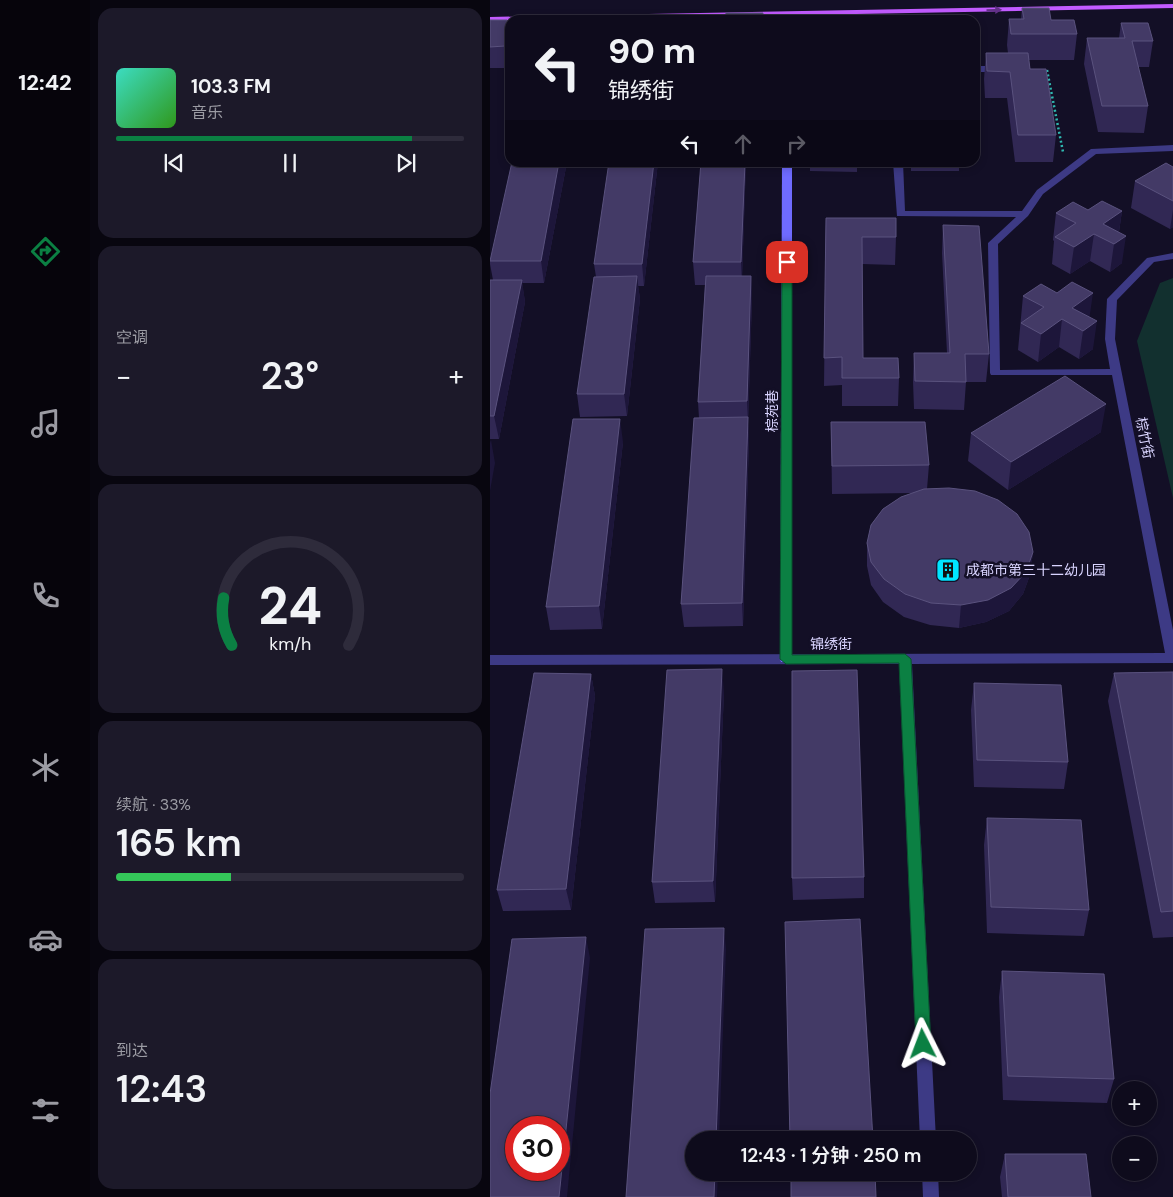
<!DOCTYPE html>
<html lang="zh">
<head>
<meta charset="utf-8">
<style>
  :root { --surface:#0e0b1c; --page:#1c1929; --text:#f1f3f6; --muted:#9b9ba3; --line:#2e2b3b; --accent:#0b8043 }
  body { margin:0; font-family:"DM Sans","Noto Sans SC",sans-serif; background:var(--page); color:var(--text); height:100vh; display:flex; flex-direction:column; font-size:19px; white-space:nowrap }
  * { box-sizing:border-box; margin:0 }
  p { font-size:16px; color:var(--muted) }
  .icon { flex:none; width:28px; height:28px; fill:none; stroke:currentColor; stroke-width:2; stroke-linecap:round; stroke-linejoin:round }
  .map { position:relative; flex:1; overflow:hidden }
  .sheet { display:flex; flex-direction:column; gap:8px; padding:8px; background:#08060f; width:400px }
  .sheet>* { flex:none }
  .banner { position:absolute; left:15px; top:15px; width:475px; height:152px; border-radius:15px; box-shadow:0 2px 8px #0003,0 0 0 1px var(--line); background:#0e0b1c; color:var(--text); overflow:hidden }
  .tools { position:absolute; left:622px; top:1081px; display:grid; gap:10px }
  .tools a { display:grid; place-items:center; width:45px; height:45px; border-radius:50%; background:var(--surface); box-shadow:0 2px 8px #0003,0 0 0 1px var(--line); font-size:25px }
  .speed { position:absolute; left:15px; top:1116px; display:flex; gap:10px; font-size:25px; font-weight:700; text-align:center }
  .speed>* { display:grid; place-content:center; width:65px; height:65px; border-radius:50%; background:var(--surface); box-shadow:0 2px 8px #0003,0 0 0 1px var(--line); line-height:1 }
  .speed .limit { border:8px solid #d22; background:#fff; color:#111 }
  .pin { position:absolute; display:grid; place-items:center; width:42px; height:42px; color:#fff; margin:-21px; border-radius:10px; box-shadow:0 2px 8px #0006 }
  .me { position:absolute; width:55px; margin:-28px; rotate:357deg; stroke-linejoin:round; filter:drop-shadow(0 0 4px #0008) }
  .turn { display:flex; align-items:center; gap:18px; height:105px; padding:0 20px; font-size:22px }
  .turn .icon { width:65px; height:65px; stroke-width:2.5 }
  .turn b { display:block; font-size:35px; line-height:42px }
  .lanes { display:flex; align-items:center; height:48px; padding:0 20px; background:#0003; justify-content:center; gap:25px; direction:ltr }
  .lanes .off { opacity:.35 }
  .big { font-size:38px; font-weight:600; line-height:1.1 }
  .sheet .card { flex:1; display:flex; flex-direction:column; justify-content:center; gap:8px; min-width:0; padding:0 18px; border-radius:15px; background:var(--page) }
  .sheet .dial { align-items:center; gap:0 }
  .dial svg { height:130px; overflow:visible; fill:none; stroke:var(--line); stroke-width:7; stroke-linecap:round; text-anchor:middle }
  .dial text { fill:var(--text); stroke:none }
  .song { display:flex; align-items:center; gap:15px }
  .cover { width:60px; height:60px; border-radius:8px; background:linear-gradient(135deg,hsl(170 70% 55%),hsl(110 70% 35%)) }
  .played { height:5px; border-radius:2px; background:linear-gradient(90deg,var(--accent) 85%,var(--line) 85%) }
  .keys { display:flex; justify-content:space-around; direction:ltr }
  .heat { display:flex; justify-content:space-between; align-items:center; font-size:28px; direction:ltr }
  .charge { height:8px; border-radius:4px; background:linear-gradient(90deg,#34c759 33%,var(--line) 0) }
  .trip { position:absolute; left:195px; top:1131px; width:292px; height:50px; border-radius:25px; background:var(--surface); box-shadow:0 2px 8px #0003,0 0 0 1px var(--line); font-weight:600; line-height:50px; text-align:center }
  main { display:flex; flex:1; min-height:0 }
  .menu { display:flex; flex-direction:column; width:90px; justify-content:space-around; align-items:center; background:#06040b; color:var(--muted) }
  .menu .icon { width:35px; height:35px }
  .menu .selected { color:var(--accent) }
  .menu b { font-size:22px; color:var(--text) }
  .map>svg:first-child { display:block }
  .green { fill:#12302f }
  .lines { fill:none; stroke-linecap:round; stroke-linejoin:round }
  .path { stroke:#2fb8b0; stroke-width:2.5; stroke-dasharray:2 2.5; stroke-linecap:butt }
  .street { fill:#3d3a85; fill-rule:evenodd }
  .secondary { fill:#6f6bff; fill-rule:evenodd }
  .primary { fill:#c25bff; fill-rule:evenodd }
  .wall { fill:#312854 }
  .shaded-wall { fill:#1d163a }
  .building { fill:#433a66; stroke:#5a527e; fill-rule:evenodd }
  .oneway { fill:#623188 }
  .route { fill:#0b8043; stroke:#07532c }
  .labels { text-anchor:middle; stroke-width:5; stroke-linejoin:round; paint-order:stroke }
  .street-label { font-size:14px; fill:#d9d4ff; stroke:#130f26 }
  .poi-label { font-size:14px; fill:#d9d4ff; stroke:#130f26; text-anchor:start }
</style>
</head>
<body>
<main>
<nav class="menu">
<b>12:42</b>
<svg class="icon selected" aria-label="directions" viewBox="0 0 24 24"><path d="M12 3l9 9-9 9-9-9zM9 14v-3h6M13 9l2 2-2 2"/></svg>
<svg class="icon" aria-label="music" viewBox="0 0 24 24"><path d="M9 18V5l10-2v13"/><circle cx="6" cy="18" r="3"/><circle cx="16" cy="16" r="3"/></svg>
<svg class="icon" aria-label="phone" viewBox="0 0 24 24"><path d="M5 4h4l2 5-3 2q2 4 5 5l2-3 5 2v4C11 20 4 13 5 4z"/></svg>
<svg class="icon" aria-label="climate" viewBox="0 0 24 24"><path d="M12 3v18M4 7l16 10M4 17L20 7"/></svg>
<svg class="icon" aria-label="car" viewBox="0 0 24 24"><path d="M5 17H2v-5l4-1 3-4h7l3 4 3 1v5h-3M9 17h6M6 11h13"/><circle cx="7" cy="17" r="2"/><circle cx="17" cy="17" r="2"/></svg>
<svg class="icon" aria-label="filters" viewBox="0 0 24 24"><path d="M4 7h16M4 17h16"/><circle cx="9" cy="7" r="2"/><circle cx="15" cy="17" r="2"/></svg>
</nav>
<section class="sheet">
<div class="card">
<div class="song"><i class="cover"></i><div><b>103.3 FM</b><p>音乐</p></div></div>
<div class="played"></div>
<div class="keys"><svg class="icon" aria-label="previous" viewBox="0 0 24 24"><path d="M18 5L8 12l10 7zM5 5v14"/></svg><svg class="icon" aria-label="pause" viewBox="0 0 24 24"><path d="M8 5v14M16 5v14"/></svg><svg class="icon" aria-label="next" viewBox="0 0 24 24"><path d="M6 5l10 7-10 7zM19 5v14"/></svg></div>
</div>
<div class="card"><p>空调</p>
<div class="heat"><a>−</a><b class="big">23°</b><a>+</a></div>
</div>
<div class="card dial"><svg viewBox="0 0 100 80">
<path d="M14 69A42 42 0 1 1 86 69"/>
<path d="M14 69A42 42 0 0 1 9 40" stroke="#0b8043"/>
<text x="50" y="56" font-size="32" font-weight="700">24</text>
<text x="50" y="72" font-size="11">km/h</text>
</svg></div>
<div class="card"><p>续航 · 33%</p><b class="big">165 km</b><div class="charge"></div></div>
<div class="card"><p>到达</p><b class="big">12:43</b></div>
</section>
<div class="map">
<svg width="683" height="1197" viewBox="0 0 683 1197">
  <rect width="100%" height="100%" fill="#130f26"/>
  <!-- green -->
  <path class="green" d="M683,278V498L647,341L670,283Z"/>
  <g class="lines">
    <!-- path -->
    <path class="path" d="M557,70L573,152"/>
    <!-- street -->
    <path class="street" d="M485,66H510L514,69L510,72H485Z
      M683,145V151L606,154L553,194L538,216L508,244L510,370L620,369L615,339L617,299L657,258L683,253V259L664,262L627,300L625,339L683,630V663L422,664L446,1140H430L409,664L0,665V655L675,653L622,375H501L500,373L498,243L526,217L407,216L403,162H413L415,211H532L547,190L601,149Z
      M432,1172H448L449,1197H433Z"/>
    <!-- secondary -->
    <path class="secondary" d="M292,162H302V659L301,662H291L290,659Z"/>
    <!-- primary -->
    <path class="primary" d="M683,4V8L0,21V17Z"/>
  </g>
  <!-- wall -->
  <path class="wall" d="M532,8L561,20L587,34L584,60H538L540,69L566,135L563,162H525L517,98H495L494,79L496,53H518L517,45L519,19H531Z
    M0,20H17L19,68H0Z
    M631,23L663,41L659,67H648L658,106L654,133L608,132L594,64L597,38H629Z
    M485,60L487,75L485,98Z
    M77,162L54,283H32L35,302L9,439H0V280H3L0,264V259Z
    M168,162L154,286H148L150,299L137,416L90,417L87,394L106,277L104,264Z
    M211,162H256L252,276H261L262,298L258,424L259,440L253,626L194,627L191,604L209,418L208,402L215,285H205L203,262Z
    M320,162H367V172L320,171Z
    M421,162H469V171H421Z
    M683,167V227L680,229L641,208L645,181Z
    M598,210L632,211L629,232L632,263L620,272L600,261L580,274L562,264L564,241L563,240L566,213Z
    M336,218L406,237L405,265L372,264L373,358L409,378L408,406H352V385L334,386Z
    M453,225L499,354L496,382H476L474,410L424,409L423,381L424,353H457L452,253Z
    M533,296L599,317L603,349L589,359L569,347L548,362L528,350Z
    M341,422L439,465L437,489L543,552L540,575L533,594L519,611L496,622L469,628L440,625L414,617L393,602L381,585L377,566V543L423,493L342,494Z
    M611,432L518,490L478,461L481,433Z
    M133,442L112,629L60,630L56,607Z
    M683,672V937L663,938L618,701L624,673Z
    M101,674L105,696L81,910L13,911L7,890Z
    M484,683L578,762L574,789L484,787L481,710Z
    M234,692L225,902L165,903L162,882Z
    M497,818L599,910L594,936L497,933L494,845Z
    M374,877V898L303,900L302,878Z
    M512,971L624,1079L617,1103L513,1100L509,997Z
    M515,1154L601,1197H512L510,1177Z"/>
  <!-- shaded-wall -->
  <path class="shaded-wall" d="M17,20L20,39L19,68L15,46Z
    M69,162H77L54,283L51,261Z
    M164,162H168L154,286L152,264Z
    M255,162H256L252,284L251,262Z
    M683,210V227L680,229Z
    M632,211L628,238L613,224Z
    M604,234L600,261L580,274L584,247Z
    M636,236L632,263L620,272L624,244Z
    M147,276L150,299L137,416L134,394Z
    M261,276L262,298L258,424L257,401Z
    M32,280L35,302L9,439L4,416Z
    M603,293L599,321L582,308Z
    M572,319L569,347L548,362L551,334Z
    M607,321L603,349L589,359L593,331Z
    M616,404L611,432L518,490L521,462Z
    M258,417L259,440L253,626L252,603Z
    M130,419L133,442L112,629L109,606Z
    M1,440L5,463L0,491V443Z
    M543,552L540,575L533,594L519,611L496,622L469,628L471,605Z
    M232,669L234,692L225,902L223,881Z
    M101,674L105,696L81,910L76,889Z
    M234,928L236,949L229,1140H226Z
    M96,937L100,958L77,1197H69Z
    M225,1172H228L227,1197H224Z"/>
  <!-- building -->
  <path class="building" d="M532,8H559L561,20H584L587,34H521L519,19H534Z
    M236,13H273V20H235Z
    M217,18V20H82Z
    M0,20H17L15,46L0,47Z
    M631,23H658L663,41H642L658,106H612L597,38H635Z
    M496,53H538L540,69H556L566,135H528L520,72L497,71Z
    M485,60L487,75H485Z
    M22,162H69L51,261H0Z
    M119,162H164L152,264H104Z
    M211,162H255L251,262H203Z
    M676,163L683,167V201L645,181Z
    M612,201L632,211L613,224L636,236L624,244L604,234L584,247L565,237L586,223L566,213L583,202L598,210Z
    M336,218H406V237H372L373,358H408L409,378H352V357L334,358Z
    M453,225L489,226L499,354H475L476,382L425,381L424,353H460Z
    M147,276L134,394H87L104,277Z
    M216,276H261L257,401L208,402Z
    M0,280H32L4,416H0Z
    M582,282L603,293L582,308L607,321L593,331L572,319L551,334L531,323L554,307L533,296L551,284L567,293Z
    M575,376L616,404L521,462L481,433Z
    M258,417L252,603L191,604L204,418Z
    M83,419H130L109,606L56,607Z
    M341,422H435L439,465L342,466Z
    M459,488L485,491L508,500L527,514L539,532L543,552L536,572L521,588L498,600L471,605L441,603L415,594L394,579L381,562L377,543L381,525L393,509L411,497L434,489Z
    M232,669L223,881L162,882L177,670Z
    M367,670L374,877L302,878V671Z
    M683,672V911L671,912L624,673Z
    M44,673L101,674L76,889L7,890Z
    M484,683L571,685L578,762L487,760Z
    M497,818L591,820L599,910L501,907Z
    M370,919L383,1140H300L295,922Z
    M234,928L226,1140H204V1172H225L224,1197H136L155,929Z
    M96,937L69,1197H0V1094L22,939ZM26,1128H69V1170H26Z
    M512,971L614,974L624,1079L518,1076Z
    M515,1154H596L601,1197H518Z
    M301,1172H385L386,1197H301Z"/>
  <!-- one-way arrows -->
  <defs><path id="oneway-solid" d="M-6-.8H1V-3.2L6.5 0L1 3.2V.8H-6Z" transform="scale(1.25)"/></defs>
  <use class="oneway" href="#oneway-solid" transform="translate(504 10) rotate(-1)"/>
  <!-- route -->
  <path class="route" d="M297,259L302,262V655L415,654L421,659L441,1044L438,1048L433,1050L428,1048L426,1044L409,663L296,664L290,659L292,262Z"/>
  <!-- icons -->
  <defs>
    <g id="building-square" transform="scale(1.25)"><rect x="-9" y="-9" width="18" height="18" rx="4" fill="#00e5ff" stroke="#130f26"/><path d="M-4-6H4V6H1V3H-1V6H-4ZM-2.5-4.3h1.7v1.8h-1.7ZM.8-4.3h1.7v1.8H.8ZM-2.5-1h1.7V.8h-1.7ZM.8-1h1.7V.8H.8Z" fill="#111"/></g>
  </defs>
  <g fill-rule="evenodd">
    <use href="#building-square" x="458" y="570"/>
  </g>
  <g class="labels">
    <!-- street labels -->
    <g class="street-label">
      <text transform="translate(282 411) rotate(-90)" y="5">棕苑巷</text>
      <text transform="translate(655 438) rotate(79)" y="5">棕竹街</text>
      <text x="341" y="649">锦绣街</text>
    </g>
    <!-- poi labels -->
    <g class="poi-label">
      <text x="476" y="575">成都市第三十二幼儿园</text>
    </g>
  </g>
</svg>
<div class="tools">
<a>+</a>
<a>−</a>
</div>
<div class="speed"><div class="limit">30</div></div>
<div class="pin" style="left:297px;top:262px;background:#d93025"><svg class="icon" aria-label="arrive" viewBox="0 0 24 24"><path d="M6 21V4h12l-3 4 3 4H6"/></svg></div>
<svg class="me" style="left:433px;top:1044px" viewBox="-20 -20 40 40"><path d="M0-17L14 15 0 8-14 15z" fill="#0b8043" stroke="#fff" stroke-width="4"/></svg>
<div class="trip">12:43 · 1 分钟 · 250 m</div>
<div class="banner">
<div class="turn"><svg class="icon" aria-label="left" viewBox="0 0 24 24"><path d="M17 20v-9H6M10 6l-5 5 5 5"/></svg><div><b>90 m</b>锦绣街</div></div>
<div class="lanes"><svg class="icon" aria-label="left" viewBox="0 0 24 24"><path d="M17 20v-9H6M10 6l-5 5 5 5"/></svg><svg class="icon off" aria-label="ahead" viewBox="0 0 24 24"><path d="M12 20V5M6 11l6-6 6 6"/></svg><svg class="icon off" aria-label="right" viewBox="0 0 24 24"><path d="M7 20v-9h11M14 6l5 5-5 5"/></svg></div>
</div>
</div>
</main>
</body>
</html>
